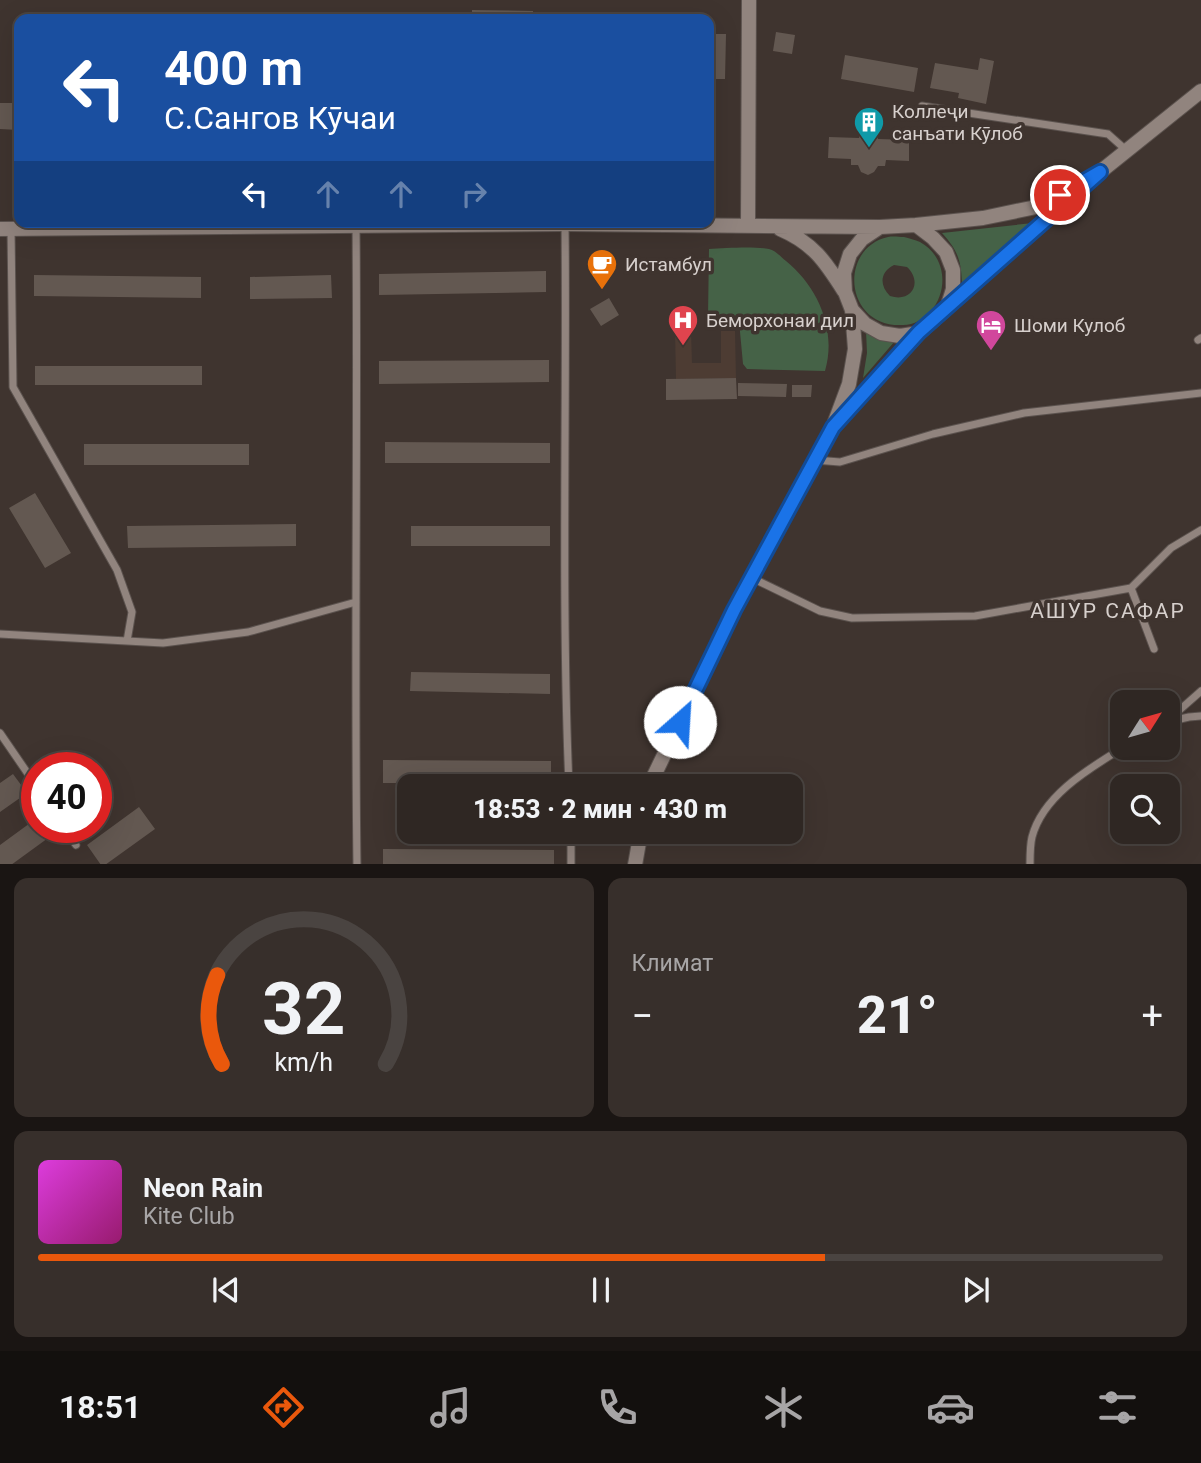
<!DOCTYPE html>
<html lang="ru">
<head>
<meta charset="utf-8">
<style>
  :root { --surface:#2f2723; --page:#372f2b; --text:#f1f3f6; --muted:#a7a5a6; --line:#4a4441; --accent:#ea580c }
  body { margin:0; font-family:Roboto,sans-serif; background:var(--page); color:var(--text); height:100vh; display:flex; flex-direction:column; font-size:26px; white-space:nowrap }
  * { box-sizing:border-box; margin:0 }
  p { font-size:23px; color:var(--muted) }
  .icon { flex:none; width:38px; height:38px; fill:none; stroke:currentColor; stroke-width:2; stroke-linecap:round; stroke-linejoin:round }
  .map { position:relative; height:864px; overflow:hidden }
  .side { display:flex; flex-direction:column; gap:14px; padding:14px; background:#1a1513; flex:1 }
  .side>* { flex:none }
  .guide { position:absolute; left:14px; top:14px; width:700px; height:214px; border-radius:14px; box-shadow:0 7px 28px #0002,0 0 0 2px var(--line); background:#1a4fa0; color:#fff; overflow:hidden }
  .needle { width:46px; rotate:53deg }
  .tools { position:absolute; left:1110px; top:690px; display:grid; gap:14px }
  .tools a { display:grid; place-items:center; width:70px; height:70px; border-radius:14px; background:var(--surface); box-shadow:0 7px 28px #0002,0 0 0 2px var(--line); font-size:35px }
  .speed { position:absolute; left:21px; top:752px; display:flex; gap:14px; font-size:35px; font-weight:700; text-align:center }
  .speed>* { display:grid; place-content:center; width:91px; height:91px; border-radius:50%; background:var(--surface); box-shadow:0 7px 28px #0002,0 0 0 2px var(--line); line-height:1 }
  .speed .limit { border:10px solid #d22; background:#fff; color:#111 }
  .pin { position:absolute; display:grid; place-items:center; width:60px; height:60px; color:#fff; margin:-30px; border:4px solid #fff; border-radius:50%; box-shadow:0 2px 7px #0007 }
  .me { position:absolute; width:77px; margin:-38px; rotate:26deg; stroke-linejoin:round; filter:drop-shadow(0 0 5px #0008) }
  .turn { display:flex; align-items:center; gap:24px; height:147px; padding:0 35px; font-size:32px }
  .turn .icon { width:91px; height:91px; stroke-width:2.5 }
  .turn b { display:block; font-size:49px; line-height:60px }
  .lanes { display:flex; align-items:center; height:66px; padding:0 35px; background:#0003; justify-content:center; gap:35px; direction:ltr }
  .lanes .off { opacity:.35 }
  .big { font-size:52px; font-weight:800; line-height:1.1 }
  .side .tile { flex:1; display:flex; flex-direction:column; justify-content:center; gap:10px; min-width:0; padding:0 24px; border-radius:14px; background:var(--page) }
  .side .dial { align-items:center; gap:0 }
  .dial svg { height:182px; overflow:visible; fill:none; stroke:var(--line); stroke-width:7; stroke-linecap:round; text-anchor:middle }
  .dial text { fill:var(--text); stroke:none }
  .song { display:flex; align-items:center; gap:21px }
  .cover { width:84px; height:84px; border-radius:10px; background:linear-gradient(135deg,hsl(300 70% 55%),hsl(320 70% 35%)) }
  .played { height:7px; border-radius:4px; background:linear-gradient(90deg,var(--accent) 70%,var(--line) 70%) }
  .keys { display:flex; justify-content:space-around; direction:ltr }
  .heat { display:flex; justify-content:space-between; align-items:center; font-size:38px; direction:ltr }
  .side .tiles { flex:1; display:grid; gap:14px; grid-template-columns:1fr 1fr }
  .tile:last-child { grid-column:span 2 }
  .trip { position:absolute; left:397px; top:774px; width:406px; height:70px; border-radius:14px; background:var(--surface); box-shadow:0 7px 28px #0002,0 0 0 2px var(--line); font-weight:800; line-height:70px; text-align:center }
  .dock { display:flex; height:112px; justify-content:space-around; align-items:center; background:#13100e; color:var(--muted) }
  .dock .icon { width:49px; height:49px }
  .dock .current { color:var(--accent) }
  .dock b { font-size:32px; color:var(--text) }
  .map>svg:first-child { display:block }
  .built { fill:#4d3c33 }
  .green { fill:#456247; fill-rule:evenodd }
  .building { fill:#635851 }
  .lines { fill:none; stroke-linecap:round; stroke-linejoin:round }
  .street-casing { stroke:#5b524e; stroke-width:9 }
  .secondary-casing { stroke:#5b524e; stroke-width:16 }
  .street { stroke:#91847e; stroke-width:7 }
  .secondary { stroke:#91847e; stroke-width:14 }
  .route-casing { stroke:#114b97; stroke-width:18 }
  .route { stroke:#1a73e8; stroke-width:12 }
  .labels { text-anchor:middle; stroke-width:7; stroke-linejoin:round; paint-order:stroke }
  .poi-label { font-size:19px; fill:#d7d0cd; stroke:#3f342f; text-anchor:start }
  .neighbourhood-label { font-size:21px; letter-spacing:2px; fill:#d7d0cd; stroke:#3f342f }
</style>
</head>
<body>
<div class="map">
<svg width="1201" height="865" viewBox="0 0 1201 865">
  <rect width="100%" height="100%" fill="#3f342f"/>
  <!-- built -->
  <path class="built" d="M675,331H691L692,363H721V331H735L736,378L676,379Z"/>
  <!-- green -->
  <path class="green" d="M1033,223L962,283C961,260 958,251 942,233Z
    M904,237C909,238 915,240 920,242C946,256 949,290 931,311C924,319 914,325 903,325C844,328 838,248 888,237C893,236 899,237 904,237ZM894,265L907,267C923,282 912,303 890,296C879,285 880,272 894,265Z
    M709,249C725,248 754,246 769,249C775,250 781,257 786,261C818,287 837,330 825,371L747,369L743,364L739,321L708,317Z
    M866,331L895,341L863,378L867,353Z"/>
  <!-- building -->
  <path class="building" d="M472,10L533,11V19H472Z
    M776,32L795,35L792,54L773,51Z
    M709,34H726L725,79H709Z
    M845,55L918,68L914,92L841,79Z
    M980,58L994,61L986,104L958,98L959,93L930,88L935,63L978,70Z
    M0,103H19V130L0,129Z
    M865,130H872L877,136L878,139L909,140V161L886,160L885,166H878L874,172L868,175L861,172L858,165H851V159L828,158L829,137L859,138L860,135Z
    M709,134H714L716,165H709Z
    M546,271V292L379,295V274Z
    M34,275L201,277V298L34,296Z
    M331,275L332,298L250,299V277Z
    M609,298L619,315L601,326L590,309Z
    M549,360V382L379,384V361Z
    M35,366H202V385H35Z
    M736,378L737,399L666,400V379Z
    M738,383L787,384L786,397L738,396Z
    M792,385H812L811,397H792Z
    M385,442L550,443V463H385Z
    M84,444H249V465H84Z
    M35,493L71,553L45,568L9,508Z
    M296,524V546L128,548L127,526Z
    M411,526H550V546H411Z
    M411,672L550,674V694L410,691Z
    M383,760L551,761V783H383Z
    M13,774L27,793L0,812V783Z
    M139,807L155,829L105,865H101L87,845Z
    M37,818V828H51L55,833L11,865H0V845Z
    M383,849L554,850V865H383Z"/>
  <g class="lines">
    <!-- street casing -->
    <g class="street-casing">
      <path id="street" d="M922,106L1108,134L1126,150
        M565,224C567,411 561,599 569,786
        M356,225C358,438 354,652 357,865
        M11,229L13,387L117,570L132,612L127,641
        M1198,340L1201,338
        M815,460L840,462L933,434L1024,413L1201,393
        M752,578L820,611L852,618L975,616L1131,588L1171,548L1201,530
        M1131,588L1154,649
        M0,634L163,643L248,632L356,602
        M1167,721L1201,691
        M1167,722L1189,717L1201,716
        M0,733L37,787
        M64,828L76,845
        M571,831V865
        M1030,865C1030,856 1030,845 1032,837C1043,795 1090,768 1124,747"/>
    </g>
    <!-- secondary casing -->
    <g class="secondary-casing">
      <path id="secondary" d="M748,225L749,0
        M916,225L983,218L1041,206L1075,187
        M0,229L565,224L880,227
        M780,229C813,243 825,261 844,291
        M949,306L1100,172L1201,91
        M838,421L919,333
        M649,786L734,610L833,427L849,384L855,349L852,310L845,292L844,273L850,254L862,239L880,227L916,225L933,238L946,252L953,270V289L947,308L919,333L900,336L881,333L865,324L852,310
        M635,865L641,831"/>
    </g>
    <!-- street -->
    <use href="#street" class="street"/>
    <!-- secondary -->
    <use href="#secondary" class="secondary"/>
  </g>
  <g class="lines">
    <!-- route casing -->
    <g class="route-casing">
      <path id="route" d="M680,722L734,610L833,427L919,332L1100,172L1060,195"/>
    </g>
    <!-- route -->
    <use href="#route" class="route"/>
  </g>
  <!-- icons -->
  <defs>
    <g id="building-pin" transform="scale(1.575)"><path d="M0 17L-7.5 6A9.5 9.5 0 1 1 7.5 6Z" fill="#0f9aa8" stroke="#3f342f"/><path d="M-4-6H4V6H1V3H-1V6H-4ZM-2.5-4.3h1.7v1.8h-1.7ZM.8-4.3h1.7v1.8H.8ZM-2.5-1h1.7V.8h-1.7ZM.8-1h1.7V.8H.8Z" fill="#fff"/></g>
    <g id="cafe-pin" transform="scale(1.575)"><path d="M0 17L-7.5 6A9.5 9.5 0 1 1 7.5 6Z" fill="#e8710a" stroke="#3f342f"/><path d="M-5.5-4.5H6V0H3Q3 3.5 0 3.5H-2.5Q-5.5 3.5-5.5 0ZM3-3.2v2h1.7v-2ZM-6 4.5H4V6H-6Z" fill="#fff"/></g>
    <g id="hospital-pin" transform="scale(1.575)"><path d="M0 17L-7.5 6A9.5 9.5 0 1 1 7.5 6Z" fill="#e0444e" stroke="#3f342f"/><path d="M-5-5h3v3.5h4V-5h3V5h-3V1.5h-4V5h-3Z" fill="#fff"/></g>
    <g id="hotel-pin" transform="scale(1.575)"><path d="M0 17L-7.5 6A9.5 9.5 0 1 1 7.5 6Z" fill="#d1479c" stroke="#3f342f"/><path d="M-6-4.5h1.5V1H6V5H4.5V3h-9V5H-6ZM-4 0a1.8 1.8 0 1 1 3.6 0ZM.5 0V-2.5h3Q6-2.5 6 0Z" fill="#fff"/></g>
  </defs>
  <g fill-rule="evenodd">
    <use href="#building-pin" x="869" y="122"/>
    <use href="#cafe-pin" x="602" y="264"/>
    <use href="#hospital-pin" x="683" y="320"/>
    <use href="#hotel-pin" x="991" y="325"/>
  </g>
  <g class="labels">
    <!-- poi labels -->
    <g class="poi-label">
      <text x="892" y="118">Коллеҷи<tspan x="892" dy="22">санъати Кӯлоб</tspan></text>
      <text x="625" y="271">Истамбул</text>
      <text x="706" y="327">Беморхонаи дил</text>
      <text x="1014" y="332">Шоми Кулоб</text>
    </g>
    <!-- neighbourhood labels -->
    <g class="neighbourhood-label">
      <text x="1108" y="618">АШУР САФАР</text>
    </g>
  </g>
</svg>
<div class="tools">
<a><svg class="needle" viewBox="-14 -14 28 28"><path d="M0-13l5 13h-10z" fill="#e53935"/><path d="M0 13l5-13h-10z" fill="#a7a5a6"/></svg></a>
<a><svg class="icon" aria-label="search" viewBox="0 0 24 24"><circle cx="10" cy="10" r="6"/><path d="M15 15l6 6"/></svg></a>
</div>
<div class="speed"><div class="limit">40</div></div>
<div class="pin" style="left:1060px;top:195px;background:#d93025"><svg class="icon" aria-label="arrive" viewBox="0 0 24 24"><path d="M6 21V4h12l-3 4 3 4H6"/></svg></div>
<svg class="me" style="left:680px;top:722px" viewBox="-20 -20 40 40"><circle r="19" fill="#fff"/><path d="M0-13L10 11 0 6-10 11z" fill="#1a73e8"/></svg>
<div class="trip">18:53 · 2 мин · 430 m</div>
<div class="guide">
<div class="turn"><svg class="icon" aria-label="left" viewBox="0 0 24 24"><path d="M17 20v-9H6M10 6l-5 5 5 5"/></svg><div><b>400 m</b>С.Сангов Кӯчаи</div></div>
<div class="lanes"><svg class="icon" aria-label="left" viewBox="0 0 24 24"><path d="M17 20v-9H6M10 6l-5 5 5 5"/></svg><svg class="icon off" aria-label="ahead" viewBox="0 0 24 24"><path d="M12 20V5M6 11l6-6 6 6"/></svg><svg class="icon off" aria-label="ahead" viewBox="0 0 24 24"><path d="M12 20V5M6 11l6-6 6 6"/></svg><svg class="icon off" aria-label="right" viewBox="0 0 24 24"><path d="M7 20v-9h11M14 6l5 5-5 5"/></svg></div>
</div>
</div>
<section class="side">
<div class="tiles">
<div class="tile dial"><svg viewBox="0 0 100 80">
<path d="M14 69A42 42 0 1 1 86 69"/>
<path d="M14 69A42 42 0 0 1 12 30" stroke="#ea580c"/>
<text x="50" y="56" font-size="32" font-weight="700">32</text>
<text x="50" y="72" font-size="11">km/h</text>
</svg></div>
<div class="tile"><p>Климат</p>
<div class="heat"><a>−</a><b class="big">21°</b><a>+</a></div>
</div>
<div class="tile">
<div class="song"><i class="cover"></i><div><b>Neon Rain</b><p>Kite Club</p></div></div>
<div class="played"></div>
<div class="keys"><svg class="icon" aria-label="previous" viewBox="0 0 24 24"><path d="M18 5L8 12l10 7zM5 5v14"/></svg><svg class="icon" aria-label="pause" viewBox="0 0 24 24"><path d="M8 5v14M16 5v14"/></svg><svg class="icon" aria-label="next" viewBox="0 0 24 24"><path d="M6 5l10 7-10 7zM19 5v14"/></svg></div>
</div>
</div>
</section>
<nav class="dock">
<b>18:51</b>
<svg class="icon current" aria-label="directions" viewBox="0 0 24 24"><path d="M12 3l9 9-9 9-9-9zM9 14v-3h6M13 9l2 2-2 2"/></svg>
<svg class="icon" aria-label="music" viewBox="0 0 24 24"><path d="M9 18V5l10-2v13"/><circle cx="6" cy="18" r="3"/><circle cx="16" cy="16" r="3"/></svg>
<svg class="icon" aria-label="phone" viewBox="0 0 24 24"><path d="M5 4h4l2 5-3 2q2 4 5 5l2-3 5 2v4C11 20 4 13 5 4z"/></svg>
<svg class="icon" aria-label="climate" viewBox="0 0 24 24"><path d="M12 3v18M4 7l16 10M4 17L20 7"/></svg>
<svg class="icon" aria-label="car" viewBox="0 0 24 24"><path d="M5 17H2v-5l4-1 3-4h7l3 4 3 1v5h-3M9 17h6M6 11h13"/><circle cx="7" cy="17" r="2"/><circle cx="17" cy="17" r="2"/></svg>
<svg class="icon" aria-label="filters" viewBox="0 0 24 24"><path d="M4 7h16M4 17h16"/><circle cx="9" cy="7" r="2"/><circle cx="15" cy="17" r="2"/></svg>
</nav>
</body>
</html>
